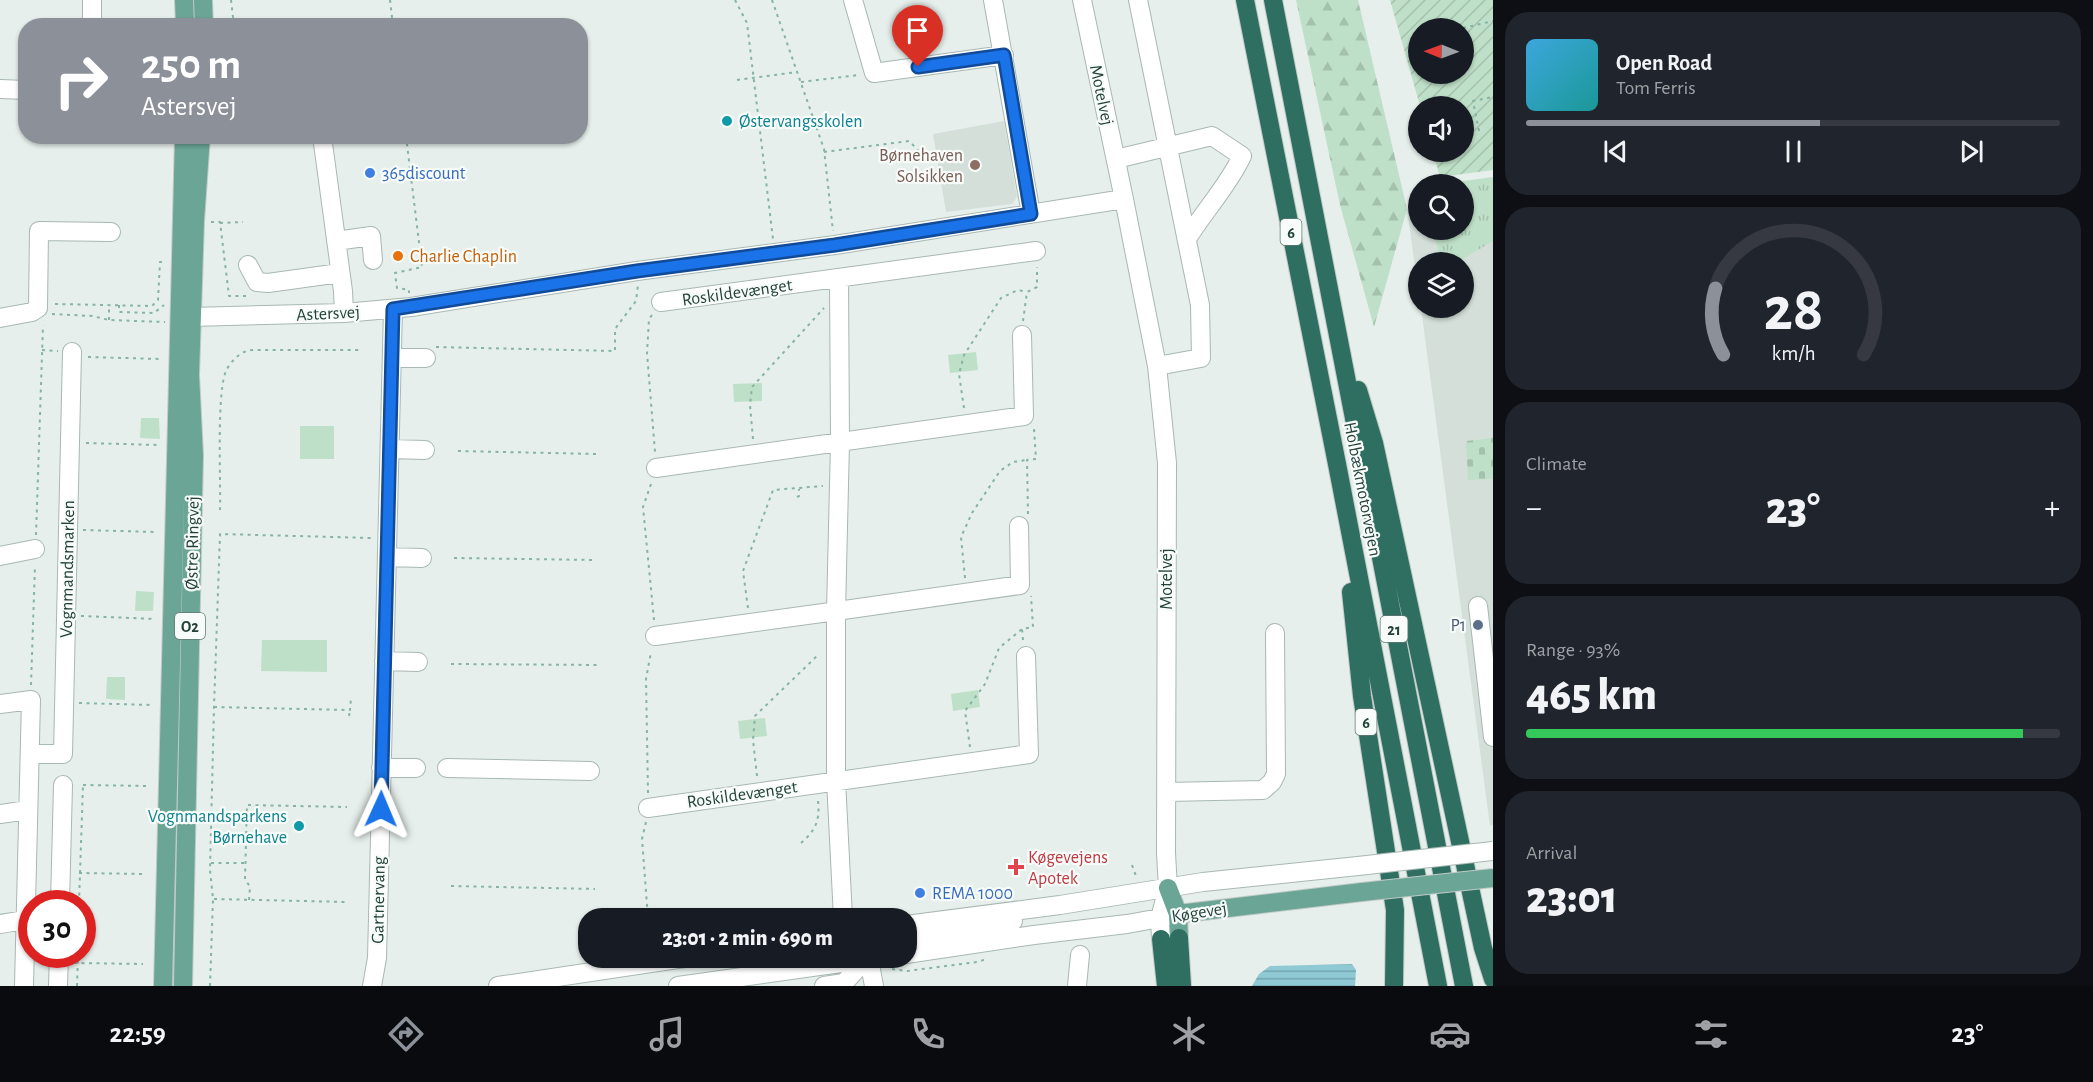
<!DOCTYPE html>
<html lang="en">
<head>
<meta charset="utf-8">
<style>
  :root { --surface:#171b24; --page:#20242c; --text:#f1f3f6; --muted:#9ea1a6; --line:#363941; --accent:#8c9099 }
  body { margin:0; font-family:"Alegreya Sans",sans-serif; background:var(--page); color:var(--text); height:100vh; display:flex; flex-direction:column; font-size:22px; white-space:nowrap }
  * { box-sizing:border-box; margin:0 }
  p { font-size:20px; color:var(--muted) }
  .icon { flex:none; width:33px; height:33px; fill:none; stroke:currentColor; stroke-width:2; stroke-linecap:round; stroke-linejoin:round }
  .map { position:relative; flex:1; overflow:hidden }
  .drawer { display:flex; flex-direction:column; gap:12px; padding:12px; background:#0d0f14; width:600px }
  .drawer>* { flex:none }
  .hud { position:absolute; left:18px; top:18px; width:570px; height:126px; border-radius:24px; box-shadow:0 2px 4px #0004; background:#8c9099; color:#fff; overflow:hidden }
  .needle { width:39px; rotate:271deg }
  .buttons { position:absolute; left:1408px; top:18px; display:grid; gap:12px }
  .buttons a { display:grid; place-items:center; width:66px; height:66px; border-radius:50%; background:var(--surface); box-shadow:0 2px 4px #0004; font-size:30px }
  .speed { position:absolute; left:18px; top:890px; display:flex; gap:12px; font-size:30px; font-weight:700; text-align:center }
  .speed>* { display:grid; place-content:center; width:78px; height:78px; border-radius:50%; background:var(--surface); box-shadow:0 2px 4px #0004; line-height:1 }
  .speed .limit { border:9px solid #d22; background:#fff; color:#111 }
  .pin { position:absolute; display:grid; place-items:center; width:51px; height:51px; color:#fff; margin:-62px -26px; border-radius:50% 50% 50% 0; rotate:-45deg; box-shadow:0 0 6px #0007 }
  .pin .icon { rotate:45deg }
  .me { position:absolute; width:66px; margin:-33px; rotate:1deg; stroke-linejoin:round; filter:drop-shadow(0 0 4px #0008) }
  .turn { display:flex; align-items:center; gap:21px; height:126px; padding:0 24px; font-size:27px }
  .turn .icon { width:78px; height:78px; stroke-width:2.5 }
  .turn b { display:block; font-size:42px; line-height:51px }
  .big { font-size:45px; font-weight:800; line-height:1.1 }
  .drawer .tile { flex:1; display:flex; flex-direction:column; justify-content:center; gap:9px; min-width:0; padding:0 21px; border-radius:24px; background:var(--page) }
  .drawer .dial { align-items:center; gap:0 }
  .dial svg { height:156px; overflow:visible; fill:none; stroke:var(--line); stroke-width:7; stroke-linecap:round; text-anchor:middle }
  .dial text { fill:var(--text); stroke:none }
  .song { display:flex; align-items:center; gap:18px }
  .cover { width:72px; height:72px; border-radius:9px; background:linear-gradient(135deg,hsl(200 70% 55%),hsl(180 70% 35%)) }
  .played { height:6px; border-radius:3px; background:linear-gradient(90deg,var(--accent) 55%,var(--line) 55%) }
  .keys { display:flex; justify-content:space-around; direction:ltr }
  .heat { display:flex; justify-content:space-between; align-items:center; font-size:33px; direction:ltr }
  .charge { height:9px; border-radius:4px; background:linear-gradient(90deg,#34c759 93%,var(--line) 0) }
  .trip { position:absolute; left:578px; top:908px; width:339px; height:60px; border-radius:24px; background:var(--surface); box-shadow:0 2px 4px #0004; font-weight:800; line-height:60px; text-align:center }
  .tabs { display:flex; height:96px; justify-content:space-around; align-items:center; background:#090b0e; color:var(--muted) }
  .tabs .icon { width:42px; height:42px }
  .tabs .on { color:var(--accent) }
  .tabs b { font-size:27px; color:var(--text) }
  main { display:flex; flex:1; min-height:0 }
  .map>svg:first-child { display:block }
  .built { fill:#d4dfda }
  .grass { fill:url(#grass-tufts) }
  .forest { fill:url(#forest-firs) }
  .cemetery { fill:url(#cemetery-stones) }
  .park { fill:#bfe0c8 }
  .garden { fill:url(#garden-furrows); fill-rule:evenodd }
  .water { fill:url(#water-rules) }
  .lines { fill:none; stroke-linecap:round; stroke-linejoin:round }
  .minor-casing { stroke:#a8b8b2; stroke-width:20 }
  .major-casing { stroke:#c2cac8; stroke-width:20 }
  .highway-casing { stroke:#c2cac8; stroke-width:20 }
  .path { stroke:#86b3a5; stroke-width:2; stroke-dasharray:3 4.5; stroke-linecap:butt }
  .minor { stroke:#fff; stroke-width:18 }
  .major { stroke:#6aa596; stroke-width:18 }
  .highway { stroke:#2f6f62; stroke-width:18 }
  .minor-bridge-casing { stroke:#a8b8b2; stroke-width:20; stroke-linecap:butt }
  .major-bridge-casing { stroke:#c2cac8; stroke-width:20; stroke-linecap:butt }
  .minor-bridge { stroke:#fff; stroke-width:18 }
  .major-bridge { stroke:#6aa596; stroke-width:18 }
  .route-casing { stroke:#114b97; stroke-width:15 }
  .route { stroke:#1a73e8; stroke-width:10 }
  .culture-dot { fill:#0f9aa8; stroke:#f7fbf9; stroke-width:2 }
  .education-dot { fill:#8d6e63; stroke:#f7fbf9; stroke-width:2 }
  .shop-dot { fill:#3f7fe0; stroke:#f7fbf9; stroke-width:2 }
  .food-dot { fill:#e8710a; stroke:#f7fbf9; stroke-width:2 }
  .service-dot { fill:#5c6f8a; stroke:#f7fbf9; stroke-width:2 }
  .health-dot { fill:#e0444e; stroke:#f7fbf9; stroke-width:2 }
  .labels { text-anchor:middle; stroke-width:4.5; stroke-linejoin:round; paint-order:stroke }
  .shield { fill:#f7fbf9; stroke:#637a73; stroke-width:1.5 }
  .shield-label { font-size:16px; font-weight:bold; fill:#24423a }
  .street-label { font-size:18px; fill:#24423a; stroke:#f7fbf9 }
  .culture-label { font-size:18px; fill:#0d838f; stroke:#f7fbf9; text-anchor:start }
  .education-label { font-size:18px; fill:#785e54; stroke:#f7fbf9; text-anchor:end }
  .shop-label { font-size:18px; fill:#366cbe; stroke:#f7fbf9; text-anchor:start }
  .food-label { font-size:18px; fill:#c56008; stroke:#f7fbf9; text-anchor:start }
  .service-label { font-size:18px; fill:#4e5e75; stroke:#f7fbf9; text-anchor:end }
  .health-label { font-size:18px; fill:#be3a42; stroke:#f7fbf9; text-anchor:start }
</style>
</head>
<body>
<main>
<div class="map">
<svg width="1493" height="986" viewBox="0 0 1493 986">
  <defs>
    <pattern id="grass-tufts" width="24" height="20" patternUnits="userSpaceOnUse" patternTransform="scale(1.5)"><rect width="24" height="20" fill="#bfe0c8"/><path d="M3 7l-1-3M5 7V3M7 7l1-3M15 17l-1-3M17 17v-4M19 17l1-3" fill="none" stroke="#a4c1ad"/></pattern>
    <pattern id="forest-firs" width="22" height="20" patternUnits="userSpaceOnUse" patternTransform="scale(1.5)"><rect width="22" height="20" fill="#bfe0c8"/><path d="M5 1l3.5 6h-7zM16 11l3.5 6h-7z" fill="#a4c1ad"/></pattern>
    <pattern id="cemetery-stones" width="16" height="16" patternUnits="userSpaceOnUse" patternTransform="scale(1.5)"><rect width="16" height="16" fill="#bfe0c8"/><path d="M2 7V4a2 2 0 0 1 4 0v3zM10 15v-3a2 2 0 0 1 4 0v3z" fill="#a4c1ad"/></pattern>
    <pattern id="garden-furrows" width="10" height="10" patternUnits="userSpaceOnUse" patternTransform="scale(1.5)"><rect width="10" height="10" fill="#bfe0c8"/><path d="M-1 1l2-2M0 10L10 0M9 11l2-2" fill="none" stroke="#a4c1ad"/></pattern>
    <pattern id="water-rules" width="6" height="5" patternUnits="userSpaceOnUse" patternTransform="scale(1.5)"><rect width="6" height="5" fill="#8ec9d4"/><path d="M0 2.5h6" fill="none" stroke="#74a5ad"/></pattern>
  </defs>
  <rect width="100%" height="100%" fill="#e6efeb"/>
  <!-- built -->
  <path class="built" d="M1004,121L1017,197L1012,204L946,212L933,134Z
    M1493,192V825L1490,826L1421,308H1464V262H1419V296L1407,209L1419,207V230H1464Z"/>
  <!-- grass -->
  <path class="grass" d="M1493,177V241L1458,262H1441L1433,230H1464V184H1442Z"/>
  <!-- forest -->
  <path class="forest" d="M1296,0H1358L1407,209L1374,327L1340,205Z"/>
  <!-- cemetery -->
  <path class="cemetery" d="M1493,438V479L1468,480L1466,441Z"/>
  <!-- park -->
  <path class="park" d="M976,352L978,370L950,373L948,355Z
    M762,383V401L734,402L733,384Z
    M141,418H159L160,439L140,438Z
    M300,426H334V459H300Z
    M136,591L154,592L153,611H135Z
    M262,640H327V672L261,671Z
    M107,677H125V700L106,699Z
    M978,690L980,707L953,711L951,694Z
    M765,718L767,736L740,739L738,721Z"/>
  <!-- garden -->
  <path class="garden" d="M1390,0H1493V170L1440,177L1433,152H1464V106H1420ZM1419,28H1464V74H1419Z"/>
  <!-- water -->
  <path class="water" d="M1352,964L1356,970L1355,986H1252L1259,974L1270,966Z"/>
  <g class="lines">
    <!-- minor casing -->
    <g class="minor-casing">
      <path id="minor" d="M92,0V26
        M853,0L874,73L1004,55
        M993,0L1031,214
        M1082,0L1124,199L1157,366L1167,463L1166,853L1168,888L1160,918L1161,939
        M1138,0L1200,305L1201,358L1157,366
        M0,89L26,90
        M322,136L343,291L344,313
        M1116,159L1212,136L1242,156C1228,186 1204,211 1187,239
        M336,241L371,236L373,260
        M248,265L257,282L268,283L340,273
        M839,278L840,442L836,612V780L843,918
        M661,302L1036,251
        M182,309L186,315L191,317L344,313L411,307L637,271L835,245L1124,199
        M0,318L32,312L38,308L39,231L111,232
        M392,358H426
        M390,449L425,450
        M656,468L1024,416L1022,335
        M0,556L35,549
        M387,557L422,558
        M1478,606L1493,737
        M655,636C777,619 898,603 1020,585L1019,526
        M384,661L418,662
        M0,704L31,700L24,986
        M30,754H63L72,352
        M381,768H416
        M447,768L590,771
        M1166,792L1263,790L1272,782L1276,774L1275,633
        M648,808L1029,754L1026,656
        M0,814L28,810
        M60,903L63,785
        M0,924L25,920
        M906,925L1060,905L1203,882L1358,866
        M906,939L981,929L1013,921
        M906,954L1034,935L1127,924L1171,916
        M865,957L871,970L874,986
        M753,964L795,957
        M58,986L59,954
        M372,986L377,958L393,309
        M498,986L691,957
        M678,986L883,957
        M824,986L844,983L868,957
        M1077,986L1080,955"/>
    </g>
    <!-- major casing -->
    <g class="major-casing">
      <path id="major" d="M184,0L185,26
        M203,0L204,26
        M1168,888L1178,914L1179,938
        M1178,914L1362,892
        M163,986L184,136
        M183,986L194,455L190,375L195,221L201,136"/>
    </g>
    <!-- highway casing -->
    <g class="highway-casing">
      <path id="highway" d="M1245,0L1337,464L1438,986
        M1273,0L1464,986
        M1358,390L1374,443L1483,948L1493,979
        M1351,592L1362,696L1395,910L1394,986
        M1179,938L1182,986
        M1161,939L1166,986"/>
    </g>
    <!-- path -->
    <path class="path" d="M231,0L234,26
      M390,0L393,26
      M735,0L747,23L773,239
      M772,0L824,149L833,231
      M1463,28L1493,21
      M737,80L797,72
      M801,82L859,75
      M1479,131L1473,101L1493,97
      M406,136L422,267L395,273L397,288L409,290V293
      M294,139L306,137
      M824,152L909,141L918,150
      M211,222H220L229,296H250
      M220,223L243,222
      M55,304L152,306L158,300L160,262H165
      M119,305V312L154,313L164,305
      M52,314L92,316L109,320L165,322
      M652,315L649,319L647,353L655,452
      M109,320V305
      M1023,321L1027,292L1037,287V267
      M436,347L615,351V329L636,301L638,285
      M42,350L58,351
      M88,357L160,359
      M964,408L959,374L964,355L1001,298L1018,290L1027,292
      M753,439L750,405L752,387L824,308
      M86,443L158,445
      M458,451L596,454
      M651,484L643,507L654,620
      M797,497L799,496V489
      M220,510C221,483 216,387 227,369C232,360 241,351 252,350H360
      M1028,514L1027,460L1036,459L1034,429
      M83,530L155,532
      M36,535L43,325
      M454,558L596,560
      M965,578L961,537L972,513L1000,471L1013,462L1027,460
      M748,608L743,571L773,490L823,486
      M81,616L156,619
      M1023,640L1022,629L1033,627L1031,596
      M451,664L597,665
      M31,685L35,565
      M79,703L151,705
      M214,707L350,710L351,698
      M349,716L350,710
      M970,747L965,711L985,684L999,648L1022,629
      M757,776L753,740L755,716L819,654
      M83,785L149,786
      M648,793L646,679L651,652
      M646,822L642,839L648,918
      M801,843C816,830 820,820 818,801
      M211,863H244
      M1132,865L1136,876
      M79,873L145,874
      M451,886L595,889
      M214,899L346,902
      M249,900L250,887L245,879L247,805L347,807
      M79,903L83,785
      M789,918V915L800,913
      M74,963L143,964
      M892,969L907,971L977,962L987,959
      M77,986L78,954
      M210,986L213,899L210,870L214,707L220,534L371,538"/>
    <!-- minor -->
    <use href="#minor" class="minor"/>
    <!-- major -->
    <use href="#major" class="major"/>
    <!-- highway -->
    <use href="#highway" class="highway"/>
    <!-- minor-bridge casing -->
    <g class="minor-bridge-casing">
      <path id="minor-bridge" d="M1358,866L1493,851"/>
    </g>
    <!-- major-bridge casing -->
    <g class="major-bridge-casing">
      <path id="major-bridge" d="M1362,892L1493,878"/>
    </g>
    <!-- minor-bridge -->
    <use href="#minor-bridge" class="minor-bridge"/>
    <!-- major-bridge -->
    <use href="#major-bridge" class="major-bridge"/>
  </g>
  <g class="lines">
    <!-- route casing -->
    <g class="route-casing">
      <path id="route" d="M381,809L393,309L637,271L835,245L1031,214L1004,55L918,67"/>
    </g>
    <!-- route -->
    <use href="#route" class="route"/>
  </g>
  <!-- markers -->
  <g class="culture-dot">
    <circle cx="727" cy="121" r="6"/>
    <circle cx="299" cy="826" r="6"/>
  </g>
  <circle class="education-dot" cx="975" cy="165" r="6"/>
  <g class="shop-dot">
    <circle cx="370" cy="173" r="6"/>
    <circle cx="920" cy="893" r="6"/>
  </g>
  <circle class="food-dot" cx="398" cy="256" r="6"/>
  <circle class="service-dot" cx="1478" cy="625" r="6"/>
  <path class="health-dot" d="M1013 858h6v6h6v6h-6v6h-6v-6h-6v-6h6z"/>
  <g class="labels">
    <!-- shield labels -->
    <g class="shield">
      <rect x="1280.5" y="219" width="21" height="26" rx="4.5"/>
      <rect x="175" y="613" width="30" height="26" rx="4.5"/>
      <rect x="1380.5" y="616" width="27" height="26" rx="4.5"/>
      <rect x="1355.5" y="709" width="21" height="26" rx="4.5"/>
    </g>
    <g class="shield-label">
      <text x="1291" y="238">6</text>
      <text x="190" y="632">O2</text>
      <text x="1394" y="635">21</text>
      <text x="1366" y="728">6</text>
    </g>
    <!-- street labels -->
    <g class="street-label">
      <text transform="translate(1102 95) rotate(78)" y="6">Motelvej</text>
      <text transform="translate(737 292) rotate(-8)" y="6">Roskildevænget</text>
      <text transform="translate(328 313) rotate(-3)" y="6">Astersvej</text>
      <text transform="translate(1363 489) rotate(79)" y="6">Holbækmotorvejen</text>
      <text transform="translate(192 543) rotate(-89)" y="6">Østre Ringvej</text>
      <text transform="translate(67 569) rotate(-89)" y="6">Vognmandsmarken</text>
      <text transform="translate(1166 579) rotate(-90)" y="6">Motelvej</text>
      <text transform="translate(742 794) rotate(-8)" y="6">Roskildevænget</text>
      <text transform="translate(378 900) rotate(-89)" y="6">Gartnervang</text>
      <text transform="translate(1199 912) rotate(-9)" y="6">Køgevej</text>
    </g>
    <!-- culture labels -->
    <g class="culture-label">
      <text x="739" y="127">Østervangsskolen</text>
      <text x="287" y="822" text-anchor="end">Vognmandsparkens<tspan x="287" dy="21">Børnehave</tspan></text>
    </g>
    <!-- education labels -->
    <g class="education-label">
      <text x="963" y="161">Børnehaven<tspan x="963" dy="21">Solsikken</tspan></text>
    </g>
    <!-- shop labels -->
    <g class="shop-label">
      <text x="382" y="179">365discount</text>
      <text x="932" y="899">REMA 1000</text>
    </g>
    <!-- food labels -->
    <g class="food-label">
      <text x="410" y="262">Charlie Chaplin</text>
    </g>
    <!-- service labels -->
    <g class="service-label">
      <text x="1466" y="631">P1</text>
    </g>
    <!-- health labels -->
    <g class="health-label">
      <text x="1028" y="863">Køgevejens<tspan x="1028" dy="21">Apotek</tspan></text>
    </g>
  </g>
</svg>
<div class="buttons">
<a><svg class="needle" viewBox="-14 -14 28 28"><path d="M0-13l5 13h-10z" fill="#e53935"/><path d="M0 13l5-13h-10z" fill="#9ea1a6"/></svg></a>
<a><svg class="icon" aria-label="sound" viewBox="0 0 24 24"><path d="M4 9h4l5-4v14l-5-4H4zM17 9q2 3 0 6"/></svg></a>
<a><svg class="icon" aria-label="search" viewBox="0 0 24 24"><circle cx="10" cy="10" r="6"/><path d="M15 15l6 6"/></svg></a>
<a><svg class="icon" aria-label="layers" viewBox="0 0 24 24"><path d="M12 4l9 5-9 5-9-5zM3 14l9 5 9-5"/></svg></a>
</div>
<div class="speed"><div class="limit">30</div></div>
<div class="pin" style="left:918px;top:67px;background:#d93025"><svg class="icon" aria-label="arrive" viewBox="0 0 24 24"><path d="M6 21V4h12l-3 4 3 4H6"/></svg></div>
<svg class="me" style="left:381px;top:809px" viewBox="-20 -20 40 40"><path d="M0-17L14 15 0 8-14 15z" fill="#1a73e8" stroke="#fff" stroke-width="4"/></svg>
<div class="trip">23:01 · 2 min · 690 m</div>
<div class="hud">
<div class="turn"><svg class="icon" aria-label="right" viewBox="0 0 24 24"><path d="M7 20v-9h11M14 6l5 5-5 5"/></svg><div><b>250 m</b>Astersvej</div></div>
</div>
</div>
<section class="drawer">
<div class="tile">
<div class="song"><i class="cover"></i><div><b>Open Road</b><p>Tom Ferris</p></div></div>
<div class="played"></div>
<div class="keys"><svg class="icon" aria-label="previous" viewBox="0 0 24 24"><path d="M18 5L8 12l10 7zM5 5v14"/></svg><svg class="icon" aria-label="pause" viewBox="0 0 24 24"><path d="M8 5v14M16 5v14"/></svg><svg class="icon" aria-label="next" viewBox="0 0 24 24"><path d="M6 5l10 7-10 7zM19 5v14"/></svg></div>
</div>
<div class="tile dial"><svg viewBox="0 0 100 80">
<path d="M14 69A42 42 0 1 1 86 69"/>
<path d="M14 69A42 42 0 0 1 10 35" stroke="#8c9099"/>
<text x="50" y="56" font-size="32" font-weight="700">28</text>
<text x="50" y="72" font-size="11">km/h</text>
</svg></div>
<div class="tile"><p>Climate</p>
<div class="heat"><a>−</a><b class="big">23°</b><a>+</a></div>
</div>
<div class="tile"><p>Range · 93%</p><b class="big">465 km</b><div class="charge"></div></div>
<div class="tile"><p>Arrival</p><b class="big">23:01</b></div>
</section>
</main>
<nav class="tabs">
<b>22:59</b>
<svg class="icon on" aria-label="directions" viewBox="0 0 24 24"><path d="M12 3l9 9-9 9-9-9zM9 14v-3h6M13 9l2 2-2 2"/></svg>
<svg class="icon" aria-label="music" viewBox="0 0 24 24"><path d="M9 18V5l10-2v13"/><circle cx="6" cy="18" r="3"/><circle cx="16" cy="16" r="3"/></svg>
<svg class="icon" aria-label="phone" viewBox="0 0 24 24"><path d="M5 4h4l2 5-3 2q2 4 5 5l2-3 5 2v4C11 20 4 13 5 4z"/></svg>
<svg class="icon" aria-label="climate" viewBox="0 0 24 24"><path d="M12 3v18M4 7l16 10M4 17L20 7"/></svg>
<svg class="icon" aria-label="car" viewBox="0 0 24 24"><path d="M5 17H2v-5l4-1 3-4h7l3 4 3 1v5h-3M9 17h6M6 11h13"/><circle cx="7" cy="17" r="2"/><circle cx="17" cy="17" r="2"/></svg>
<svg class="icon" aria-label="filters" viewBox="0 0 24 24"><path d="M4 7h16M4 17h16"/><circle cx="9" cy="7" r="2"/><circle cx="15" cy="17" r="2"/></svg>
<b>23°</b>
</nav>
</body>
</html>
